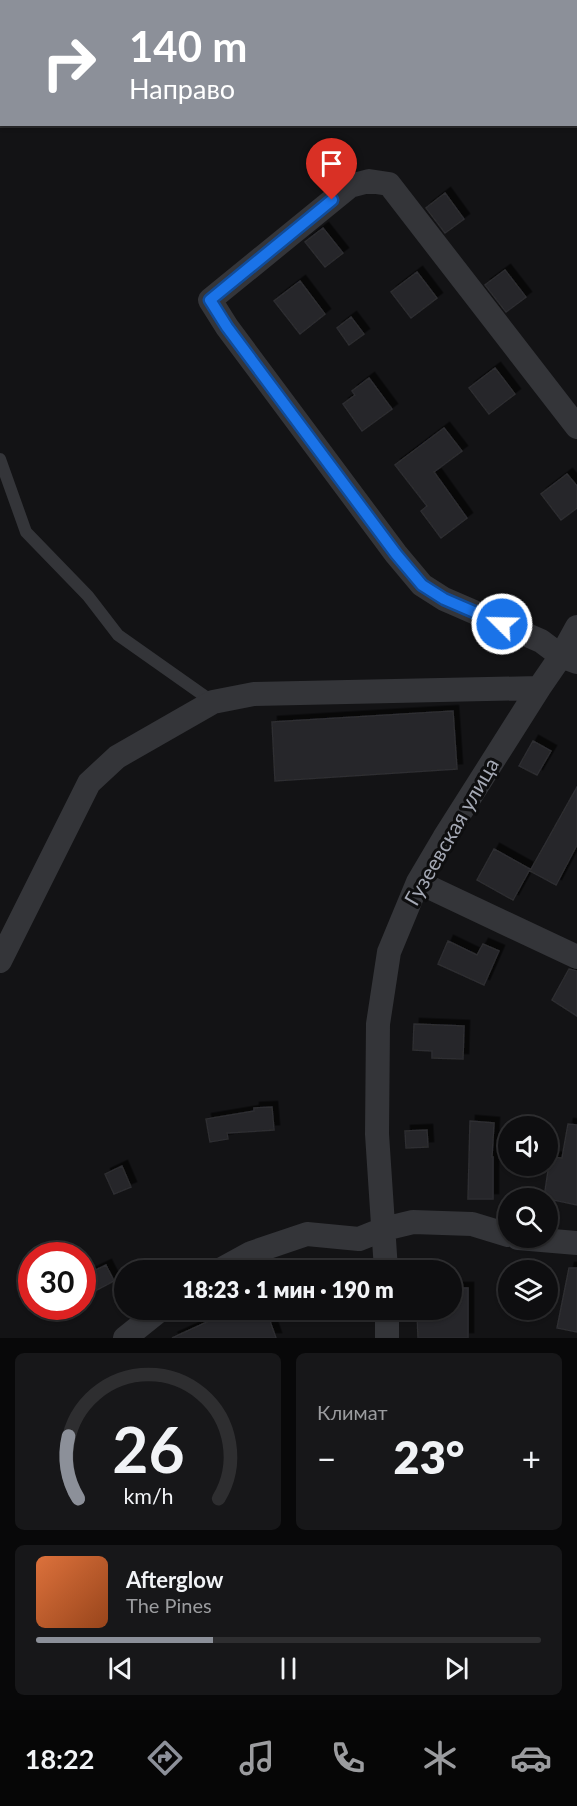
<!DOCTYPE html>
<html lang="ru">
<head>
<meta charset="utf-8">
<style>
  :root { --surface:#0e0e10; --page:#171719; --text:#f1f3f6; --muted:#9b9c9f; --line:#2e2e30; --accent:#8c9099 }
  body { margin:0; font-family:Lato,sans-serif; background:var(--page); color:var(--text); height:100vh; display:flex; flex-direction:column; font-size:22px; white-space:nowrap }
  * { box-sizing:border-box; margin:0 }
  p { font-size:20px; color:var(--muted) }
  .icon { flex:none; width:33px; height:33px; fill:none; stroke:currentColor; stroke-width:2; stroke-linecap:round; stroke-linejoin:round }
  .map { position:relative; height:1338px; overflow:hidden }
  .panel { display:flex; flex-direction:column; gap:15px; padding:15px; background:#080809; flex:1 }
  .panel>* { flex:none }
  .hud { position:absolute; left:0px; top:0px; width:578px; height:126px; box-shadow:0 2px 4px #0004,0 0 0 2px var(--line); background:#8c9099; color:#fff; overflow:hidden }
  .fabs { position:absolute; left:498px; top:1116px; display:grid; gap:12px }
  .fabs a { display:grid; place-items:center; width:60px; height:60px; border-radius:50%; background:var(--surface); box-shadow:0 2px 4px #0004,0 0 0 2px var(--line); font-size:30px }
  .speed { position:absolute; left:18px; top:1242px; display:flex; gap:12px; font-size:30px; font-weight:700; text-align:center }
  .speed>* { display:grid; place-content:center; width:78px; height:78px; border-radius:50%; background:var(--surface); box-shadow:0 2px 4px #0004,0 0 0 2px var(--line); line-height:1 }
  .speed .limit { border:9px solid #d22; background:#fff; color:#111 }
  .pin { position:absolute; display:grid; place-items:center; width:51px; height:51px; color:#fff; margin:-62px -26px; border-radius:50% 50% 50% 0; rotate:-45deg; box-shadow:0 0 6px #0007 }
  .pin .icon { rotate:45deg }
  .me { position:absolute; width:66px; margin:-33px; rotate:293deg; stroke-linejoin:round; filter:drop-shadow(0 0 4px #0008) }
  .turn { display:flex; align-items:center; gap:21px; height:126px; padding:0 30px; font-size:27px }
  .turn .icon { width:78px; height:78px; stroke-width:2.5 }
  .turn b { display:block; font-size:42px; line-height:51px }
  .big { font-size:45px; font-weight:800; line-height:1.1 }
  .panel .widget { flex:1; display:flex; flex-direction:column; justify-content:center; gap:9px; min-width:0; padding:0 21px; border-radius:9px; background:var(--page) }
  .panel .dial { align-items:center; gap:0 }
  .dial svg { height:156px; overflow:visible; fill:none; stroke:var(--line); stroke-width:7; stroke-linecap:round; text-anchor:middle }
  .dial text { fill:var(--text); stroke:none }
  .song { display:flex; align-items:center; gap:18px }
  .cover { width:72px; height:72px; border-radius:9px; background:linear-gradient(135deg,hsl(20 70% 55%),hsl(20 70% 35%)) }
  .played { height:6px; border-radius:3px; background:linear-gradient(90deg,var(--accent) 35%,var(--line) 35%) }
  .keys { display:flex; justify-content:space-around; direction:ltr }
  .heat { display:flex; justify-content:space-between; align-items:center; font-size:33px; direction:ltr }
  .panel .tiles { flex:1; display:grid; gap:15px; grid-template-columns:1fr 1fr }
  .widget:last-child { grid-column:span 2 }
  .trip { position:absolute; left:114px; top:1260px; width:348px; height:60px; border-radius:30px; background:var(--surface); box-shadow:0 2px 4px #0004,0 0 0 2px var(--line); font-weight:800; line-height:60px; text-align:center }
  .tab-bar { display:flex; height:96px; justify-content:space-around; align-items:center; background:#060606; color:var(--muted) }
  .tab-bar .icon { width:42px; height:42px }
  .tab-bar .active { color:var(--accent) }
  .tab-bar b { font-size:27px; color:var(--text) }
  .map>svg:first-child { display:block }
  .green { fill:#191f1a }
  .building { fill:#262629; stroke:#2d2d30; stroke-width:1.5; filter:url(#shadow) }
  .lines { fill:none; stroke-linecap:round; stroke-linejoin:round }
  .lane { stroke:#343539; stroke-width:12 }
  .street { stroke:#343539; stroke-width:24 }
  .route-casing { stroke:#114b97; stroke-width:15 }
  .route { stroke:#1a73e8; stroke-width:10 }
  .labels { text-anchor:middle; stroke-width:6; stroke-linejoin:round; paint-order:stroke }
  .street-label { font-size:21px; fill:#a5a9b5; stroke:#0e0e0f }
</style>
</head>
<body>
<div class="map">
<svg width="577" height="1338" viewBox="0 0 577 1338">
  <defs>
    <filter id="shadow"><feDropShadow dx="5.5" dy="-5.5" stdDeviation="0" flood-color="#0009"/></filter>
  </defs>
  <rect width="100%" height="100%" fill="#131315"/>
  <!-- green -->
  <path class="green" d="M269,0H559L557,2Z"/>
  <!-- building -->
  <path class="building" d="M445,193L464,219L445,233L426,208Z
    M323,228L343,253L325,267L305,242Z
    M505,270L526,297L506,312L485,285Z
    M417,272L437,298L411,318L391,292Z
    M300,281L325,314L300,334L274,301Z
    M351,317L364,334L349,345L337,328Z
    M495,368L515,394L489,414L469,388Z
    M369,378L392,409L362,431L343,404L355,395L352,391Z
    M444,428L462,451L434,472L467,518L441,538L421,511L427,506L395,465Z
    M567,474L577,486V508L561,520L541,494Z
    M453,711L457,769L275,781L272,722Z
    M533,741L551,751L537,775L519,766Z
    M577,787V845L556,885L530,871Z
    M494,849L530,869L513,900L477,880Z
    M448,941L477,955L483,944L499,951L484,985L438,964Z
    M569,969L577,971V1016L552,1000Z
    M414,1024L464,1026L463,1059L432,1058V1051L413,1050Z
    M272,1107L274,1130L227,1133L228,1139L210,1142L206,1119L254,1111V1108Z
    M470,1121L494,1123L492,1157H493V1199H468Z
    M568,1124L577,1125V1205L544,1198L550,1157L562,1158Z
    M427,1130L428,1147L406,1148L405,1131Z
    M122,1166L131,1187L114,1194L105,1174Z
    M106,1265L114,1281L93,1292L85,1275Z
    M569,1268H577V1332L557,1328Z
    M452,1288H468V1338H418L417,1310H452Z
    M233,1310H266L276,1338H172Z"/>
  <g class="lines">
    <!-- lane -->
    <path class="lane" d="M0,459L26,532L88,596L118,635L213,702"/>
    <!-- street -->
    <path class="street" d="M577,427L389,184L369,181L350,186L210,300L227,327L396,554L422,585L444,599L541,641L561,656L577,662
      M418,882L577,957
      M0,961L89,783L117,757L213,702L254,694L539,688
      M518,1238L577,1243
      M220,1270L251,1253L307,1234L359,1239L384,1229L413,1222L472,1224L508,1235
      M386,1270L377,1134L378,1024L389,952L418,882L444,838L539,688L561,656L577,627
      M387,1310V1338
      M125,1338L160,1310"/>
  </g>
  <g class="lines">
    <!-- route casing -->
    <g class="route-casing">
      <path id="route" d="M332,200L210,300L227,327L396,554L422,585L444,599L502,624"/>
    </g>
    <!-- route -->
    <use href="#route" class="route"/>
  </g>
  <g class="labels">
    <!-- street labels -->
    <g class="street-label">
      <text transform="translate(452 832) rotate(-60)" y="7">Гузеевская улица</text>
    </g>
  </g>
</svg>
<div class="fabs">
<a><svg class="icon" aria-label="sound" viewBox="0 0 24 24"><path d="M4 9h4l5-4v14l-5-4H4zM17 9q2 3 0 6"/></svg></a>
<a><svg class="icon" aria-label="search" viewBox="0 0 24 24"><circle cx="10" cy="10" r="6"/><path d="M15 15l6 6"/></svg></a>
<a><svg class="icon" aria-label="layers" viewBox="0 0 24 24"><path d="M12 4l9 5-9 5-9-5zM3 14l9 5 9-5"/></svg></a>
</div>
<div class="speed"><div class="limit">30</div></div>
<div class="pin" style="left:332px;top:200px;background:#d93025"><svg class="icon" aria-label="arrive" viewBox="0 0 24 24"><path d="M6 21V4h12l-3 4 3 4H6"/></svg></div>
<svg class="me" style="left:502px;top:624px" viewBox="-20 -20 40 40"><circle r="17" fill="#1a73e8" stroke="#fff" stroke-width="3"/><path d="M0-11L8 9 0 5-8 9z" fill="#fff"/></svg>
<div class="trip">18:23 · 1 мин · 190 m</div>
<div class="hud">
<div class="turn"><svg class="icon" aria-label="right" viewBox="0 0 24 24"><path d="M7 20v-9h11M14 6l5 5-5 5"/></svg><div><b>140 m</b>Направо</div></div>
</div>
</div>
<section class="panel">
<div class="tiles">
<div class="widget dial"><svg viewBox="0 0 100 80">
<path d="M14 69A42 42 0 1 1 86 69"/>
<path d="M14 69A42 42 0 0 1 9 37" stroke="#8c9099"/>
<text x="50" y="56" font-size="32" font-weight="700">26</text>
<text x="50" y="72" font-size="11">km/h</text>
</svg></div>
<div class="widget"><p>Климат</p>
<div class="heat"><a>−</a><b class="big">23°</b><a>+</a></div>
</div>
<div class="widget">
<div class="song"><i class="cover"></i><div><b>Afterglow</b><p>The Pines</p></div></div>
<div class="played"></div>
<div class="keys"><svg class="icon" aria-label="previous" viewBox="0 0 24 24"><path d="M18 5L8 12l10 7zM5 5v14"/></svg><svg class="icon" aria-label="pause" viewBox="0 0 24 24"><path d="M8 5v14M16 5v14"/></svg><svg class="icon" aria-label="next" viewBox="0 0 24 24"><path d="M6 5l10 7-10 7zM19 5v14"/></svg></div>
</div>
</div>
</section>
<nav class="tab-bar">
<b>18:22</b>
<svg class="icon active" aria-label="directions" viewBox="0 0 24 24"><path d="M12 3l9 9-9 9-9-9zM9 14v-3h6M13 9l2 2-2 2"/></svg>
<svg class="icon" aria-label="music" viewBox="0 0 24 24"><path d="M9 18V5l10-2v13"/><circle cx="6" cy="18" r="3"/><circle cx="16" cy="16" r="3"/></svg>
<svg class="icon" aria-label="phone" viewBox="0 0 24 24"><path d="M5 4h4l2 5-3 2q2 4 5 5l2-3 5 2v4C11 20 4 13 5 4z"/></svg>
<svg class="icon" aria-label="climate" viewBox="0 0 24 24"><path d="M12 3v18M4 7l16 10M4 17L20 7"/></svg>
<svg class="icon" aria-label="car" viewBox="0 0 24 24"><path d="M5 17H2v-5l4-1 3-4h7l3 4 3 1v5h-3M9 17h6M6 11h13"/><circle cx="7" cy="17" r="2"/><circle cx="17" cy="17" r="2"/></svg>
</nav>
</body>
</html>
